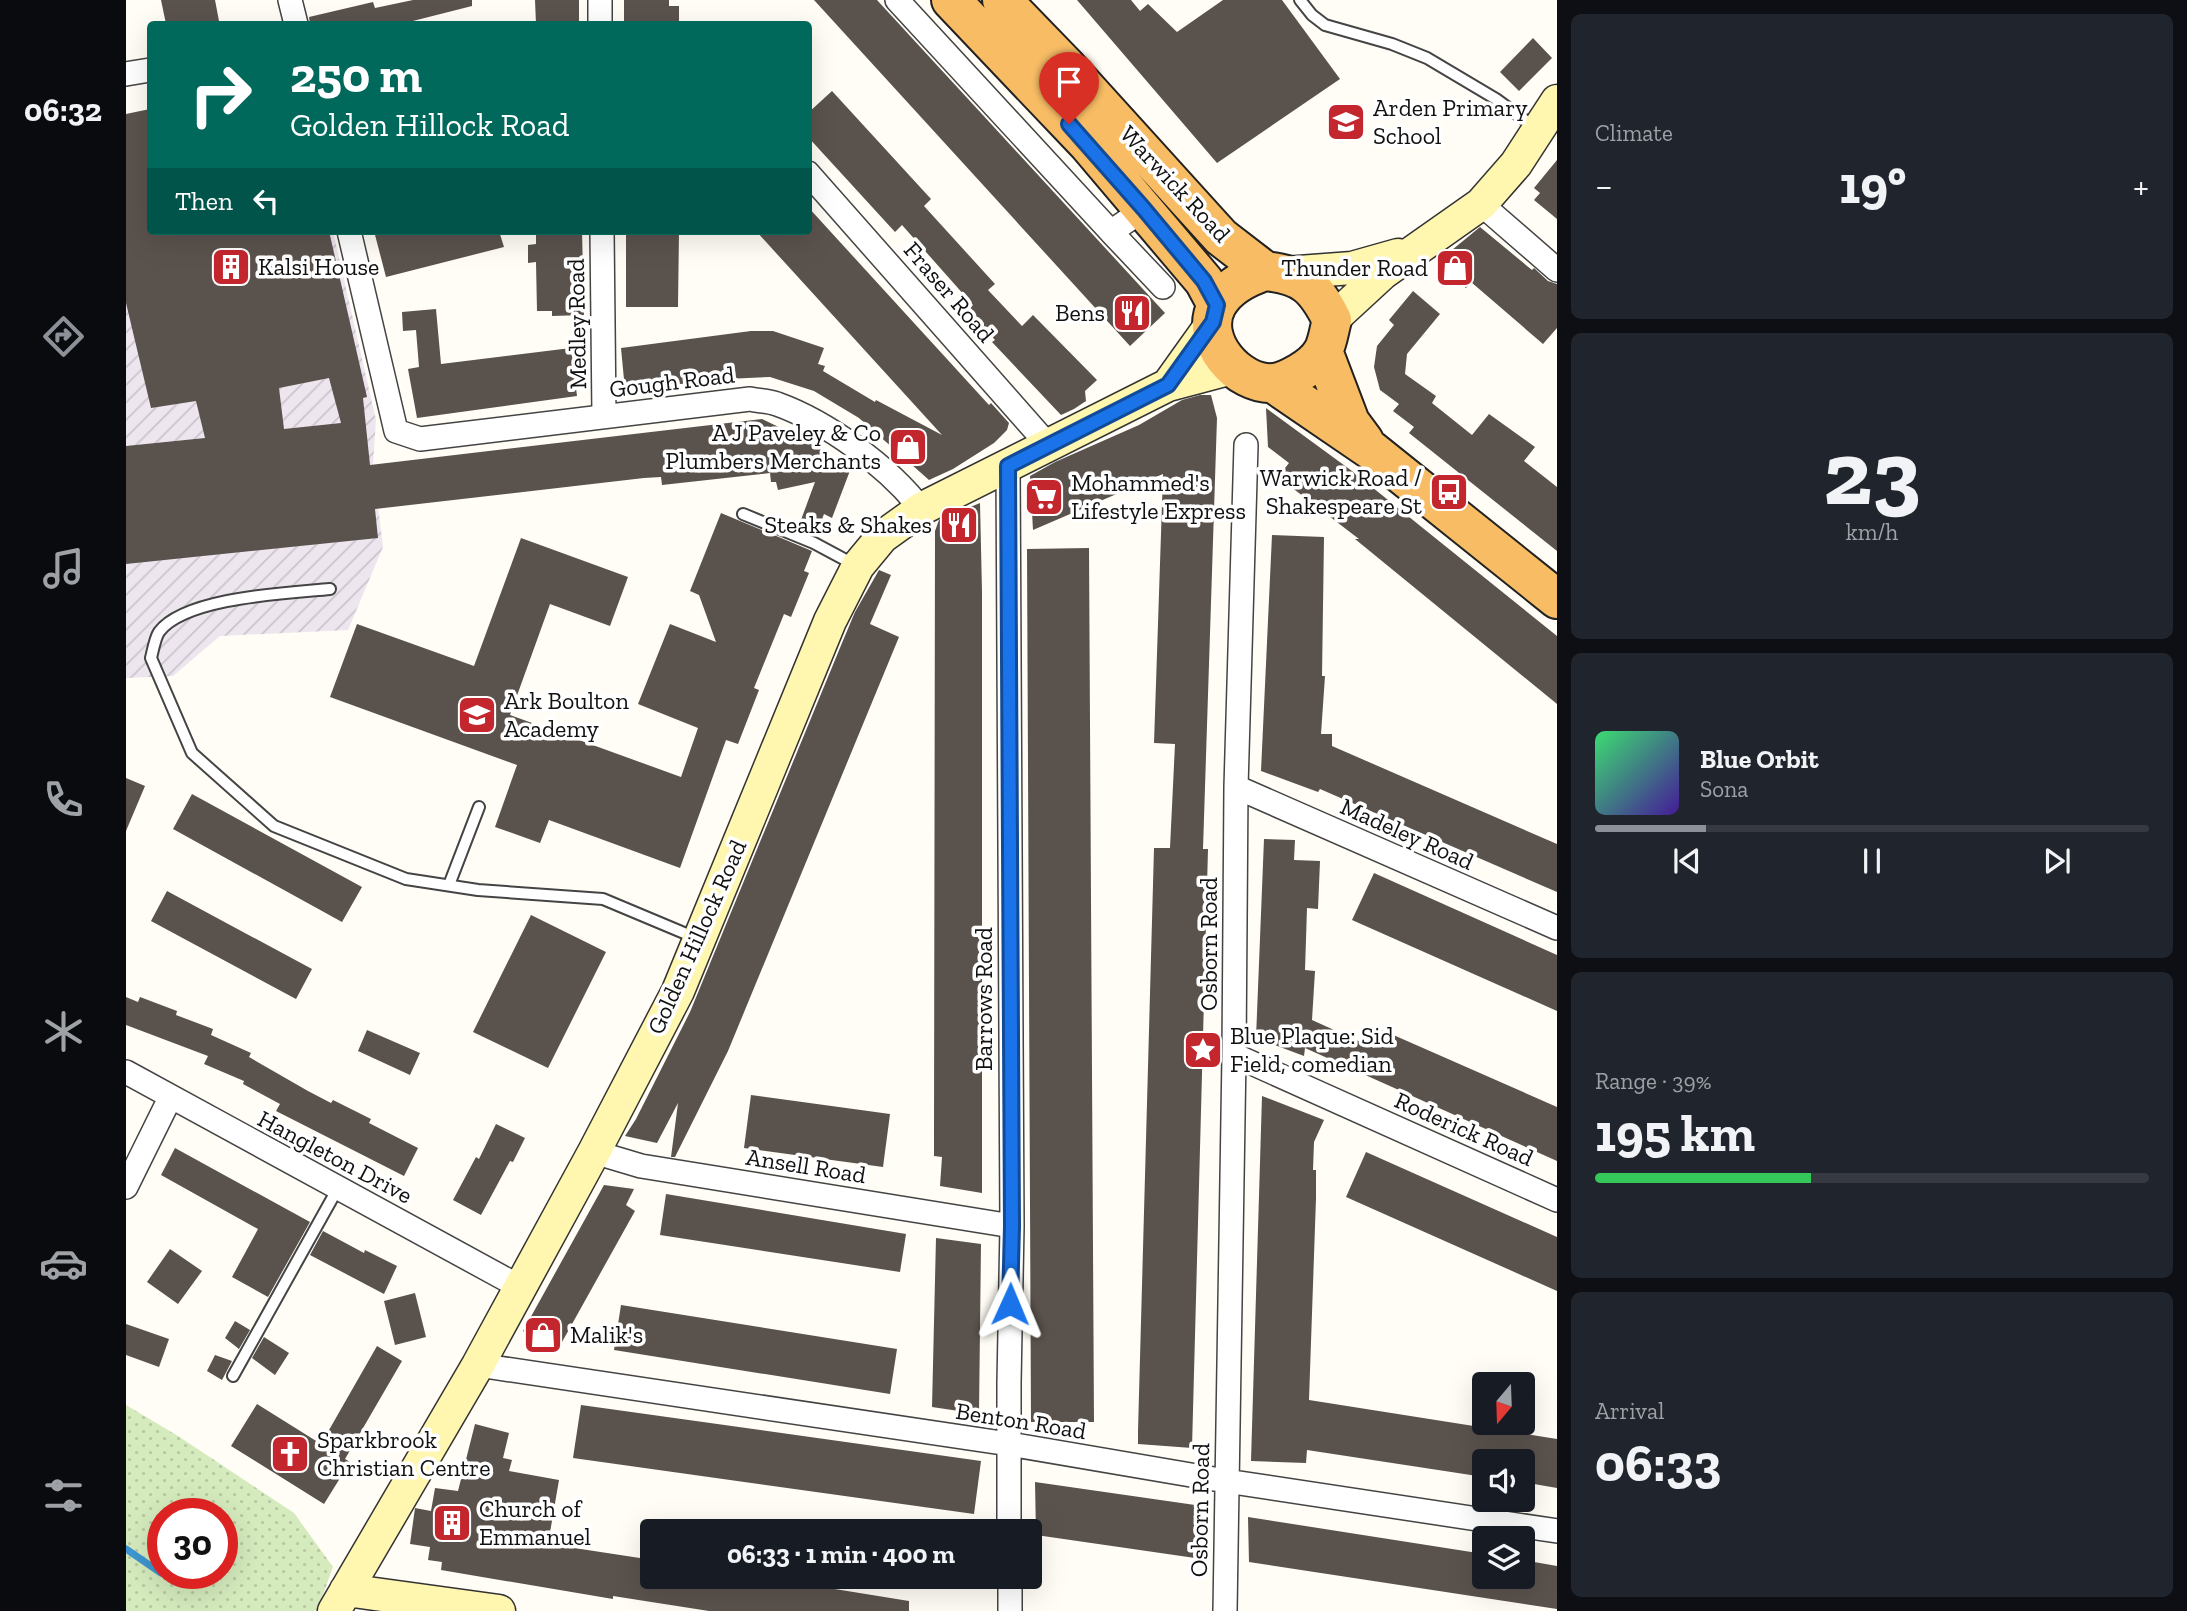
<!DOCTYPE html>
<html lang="en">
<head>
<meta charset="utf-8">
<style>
  :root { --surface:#171b24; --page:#20242c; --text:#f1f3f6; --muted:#9ea1a6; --line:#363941; --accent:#8c9099 }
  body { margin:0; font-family:"Zilla Slab",serif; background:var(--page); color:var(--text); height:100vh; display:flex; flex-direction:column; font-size:26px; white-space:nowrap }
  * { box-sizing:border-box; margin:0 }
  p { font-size:23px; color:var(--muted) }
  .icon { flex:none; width:38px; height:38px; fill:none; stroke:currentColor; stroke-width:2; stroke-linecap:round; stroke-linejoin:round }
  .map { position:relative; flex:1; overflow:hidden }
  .details { display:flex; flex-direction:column; gap:14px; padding:14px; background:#0d0f14; width:630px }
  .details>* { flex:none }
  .top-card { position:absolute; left:21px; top:21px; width:665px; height:214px; border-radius:7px; box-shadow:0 7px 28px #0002; background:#00695c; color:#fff; overflow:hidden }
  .needle { width:46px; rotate:199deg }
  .tools { position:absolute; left:1346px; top:1372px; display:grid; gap:14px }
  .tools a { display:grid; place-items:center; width:63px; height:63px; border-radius:7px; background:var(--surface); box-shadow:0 7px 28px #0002; font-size:35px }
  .speed { position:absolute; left:21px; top:1498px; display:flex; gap:14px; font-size:35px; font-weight:700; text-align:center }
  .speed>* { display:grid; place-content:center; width:91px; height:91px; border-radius:50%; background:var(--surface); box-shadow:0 7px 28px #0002; line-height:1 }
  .speed .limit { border:10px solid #d22; background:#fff; color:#111 }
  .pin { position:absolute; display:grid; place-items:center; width:60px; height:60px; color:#fff; margin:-72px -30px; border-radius:50% 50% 50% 0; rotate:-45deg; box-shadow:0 0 7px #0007 }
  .pin .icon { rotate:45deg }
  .me { position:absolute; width:77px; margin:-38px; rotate:1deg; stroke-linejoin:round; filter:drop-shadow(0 0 5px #0008) }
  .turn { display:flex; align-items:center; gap:24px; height:147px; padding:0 28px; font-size:32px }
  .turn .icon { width:91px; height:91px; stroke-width:2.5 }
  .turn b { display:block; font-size:49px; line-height:60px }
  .then { display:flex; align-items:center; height:66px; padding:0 28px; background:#0003; gap:14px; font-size:26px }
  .big { font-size:52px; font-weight:700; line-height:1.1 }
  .details .card { flex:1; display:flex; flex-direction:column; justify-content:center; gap:10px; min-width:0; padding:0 24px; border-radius:10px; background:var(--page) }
  .details .dial { align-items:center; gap:0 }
  .dial b { font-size:91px; line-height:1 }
  .song { display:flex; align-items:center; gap:21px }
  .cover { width:84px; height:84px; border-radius:10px; background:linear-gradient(135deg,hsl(140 70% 55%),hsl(260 70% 35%)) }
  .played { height:7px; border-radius:4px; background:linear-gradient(90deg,var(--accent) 20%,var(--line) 20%) }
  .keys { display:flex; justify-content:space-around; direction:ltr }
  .heat { display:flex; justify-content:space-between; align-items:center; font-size:38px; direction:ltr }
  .charge { height:10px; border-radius:5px; background:linear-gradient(90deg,#34c759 39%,var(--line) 0) }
  .trip { position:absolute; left:514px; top:1519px; width:402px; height:70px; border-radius:7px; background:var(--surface); box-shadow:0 7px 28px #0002; font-weight:700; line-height:70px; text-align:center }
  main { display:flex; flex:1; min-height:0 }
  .menu { display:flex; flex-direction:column; width:126px; justify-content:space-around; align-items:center; background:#090b0e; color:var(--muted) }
  .menu .icon { width:49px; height:49px }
  .menu .selected { color:var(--accent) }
  .menu b { font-size:32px; color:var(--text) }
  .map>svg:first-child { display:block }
  .industrial { fill:url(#industrial-furrows) }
  .park { fill:url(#park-dots); fill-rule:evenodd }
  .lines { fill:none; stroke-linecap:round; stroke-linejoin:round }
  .stream { stroke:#3f96cf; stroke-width:7 }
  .building { fill:#5a524d; fill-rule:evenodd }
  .service-casing { stroke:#444; stroke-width:14 }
  .minor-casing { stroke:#444; stroke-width:26 }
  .secondary-casing { stroke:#333; stroke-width:35 }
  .trunk-casing { stroke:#222; stroke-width:42 }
  .service { stroke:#fff; stroke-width:10 }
  .minor { stroke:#fff; stroke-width:23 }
  .secondary { stroke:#fff6b0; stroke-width:32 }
  .trunk { stroke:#f7bc64; stroke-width:38 }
  .route-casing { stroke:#114b97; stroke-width:18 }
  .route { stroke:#1a73e8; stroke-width:12 }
  .labels { text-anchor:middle; stroke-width:7; stroke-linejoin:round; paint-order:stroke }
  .poi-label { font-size:24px; fill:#111; stroke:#fff; text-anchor:start }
  .street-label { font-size:24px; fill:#111; stroke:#fff }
</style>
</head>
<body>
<main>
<nav class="menu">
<b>06:32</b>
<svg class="icon selected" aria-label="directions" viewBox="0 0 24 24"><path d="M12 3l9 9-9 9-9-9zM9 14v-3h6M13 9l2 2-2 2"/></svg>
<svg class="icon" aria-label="music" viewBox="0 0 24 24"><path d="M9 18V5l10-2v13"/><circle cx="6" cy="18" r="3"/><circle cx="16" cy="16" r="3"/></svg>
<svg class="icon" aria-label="phone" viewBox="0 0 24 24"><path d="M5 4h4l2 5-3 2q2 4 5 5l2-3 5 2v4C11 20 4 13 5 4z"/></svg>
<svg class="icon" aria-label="climate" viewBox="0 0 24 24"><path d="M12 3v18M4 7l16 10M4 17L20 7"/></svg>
<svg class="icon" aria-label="car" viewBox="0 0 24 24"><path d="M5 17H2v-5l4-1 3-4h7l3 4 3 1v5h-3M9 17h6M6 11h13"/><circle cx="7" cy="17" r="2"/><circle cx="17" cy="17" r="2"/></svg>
<svg class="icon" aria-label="filters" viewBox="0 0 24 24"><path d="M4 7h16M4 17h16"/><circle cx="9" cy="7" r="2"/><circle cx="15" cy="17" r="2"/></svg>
</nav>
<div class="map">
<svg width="1431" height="1611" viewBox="0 0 1431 1611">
  <defs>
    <pattern id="industrial-furrows" width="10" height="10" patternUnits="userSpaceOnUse" patternTransform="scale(1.75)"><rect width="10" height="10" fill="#eee6ef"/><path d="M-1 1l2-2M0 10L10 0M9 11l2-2" fill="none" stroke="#cbc4cc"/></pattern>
    <pattern id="park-dots" width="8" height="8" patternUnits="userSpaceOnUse" patternTransform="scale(1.75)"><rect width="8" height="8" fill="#d5ebbd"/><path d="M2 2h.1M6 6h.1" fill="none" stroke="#b6c8a1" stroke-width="1.8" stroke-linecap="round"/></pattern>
  </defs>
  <rect width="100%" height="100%" fill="#fffdf5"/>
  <!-- industrial -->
  <path class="industrial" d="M24,151V231H207L250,420L247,464L257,547L222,630L94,636L47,676L0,678V156Z"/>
  <!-- park -->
  <path class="park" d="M0,1405L52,1436L168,1513L207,1567L191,1611H0ZM37,1514H96V1573H37Z"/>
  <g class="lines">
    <!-- stream -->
    <path class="stream" d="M0,1549L35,1573"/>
  </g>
  <!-- building -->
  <path class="building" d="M35,0H89L93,21L73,24H40Z
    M287,0H346V6L275,24H184L183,17L247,2L249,8Z
    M409,0H453V24H410Z
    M498,0H543V6H553V24H498Z
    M688,0H751L1039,313L1004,346Z
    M951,0H1005L1014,11L1022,4L1051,32L1097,0H1156L1214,79L1091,163Z
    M1407,38L1426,58L1393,91L1374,72Z
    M706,91L805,199L798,206L869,284L862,290L896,326L907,315L971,380L959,391L960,401L948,409L935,415L866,342L869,340L842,310L847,305L776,225L769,232L682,137V113Z
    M24,109V231H203L241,397L237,398L244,465L636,419L682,441L725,468L706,518L698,514L690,535L672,528L689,482L652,490L650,482H645L644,473L536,485L535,477L518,478L249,509L252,538L0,564V446L79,438L70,401L25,408L0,303V114ZM203,378L215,423L158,429L153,388Z
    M1431,160V219L1408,200L1414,193L1408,188Z
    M682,207L863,405L865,403L883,423L881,430L868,443L827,469L803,480L733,418L688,391L644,377L600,379L499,390L495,348L625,331H647L698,348L692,364L699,366L697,371L749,402L750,400L816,435L630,231H682Z
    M1354,227L1406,270L1408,268L1422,281L1431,284V328L1417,344L1345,282L1340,288L1315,269V259Z
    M248,231H373L378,247L260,277Z
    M410,231H456L458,315L426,316V311H411L410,262L402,263V245L410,244Z
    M500,231H553L552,307H500Z
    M1287,291L1314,314L1281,354L1279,374L1310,396L1306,403L1346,435L1363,414L1409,447L1398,461L1431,487V551L1283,433L1288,427L1267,411L1273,404L1254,390L1248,367L1251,346L1268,325L1263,320Z
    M310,309L315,364L445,348L451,396L291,418L282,369L293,367L290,330L277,331L276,312Z
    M1074,395H1085L1091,418L1077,849H1082L1066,1448L1012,1444V1431L1028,848H1044L1049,744L1028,743L1037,474L907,530L904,476L929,462L1013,425L1056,400Z
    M1140,408L1226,471L1431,636V704L1229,539H1233L1152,477L1163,463L1142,447Z
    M854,503L856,591V1193L814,1186L816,1157L808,1156V1133L809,531L813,520Z
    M595,513L686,551L678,571L683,573L665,617L658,614L628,688L633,690L612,744L600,740L554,868L423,820L414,843L369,827L391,765L204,697L231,624L348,666L395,538L502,577L484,626L424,604L384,715L555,777L572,728L512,704L544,624L590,642L573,595L564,591Z
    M1146,535L1198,537L1196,676H1199L1195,734H1206V746L1431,844V892L1194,789L1192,792L1135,771Z
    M963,548L968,1422H905L901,549Z
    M753,570L765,575L744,624L773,637L602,1051L549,1157H545L552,1103L531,1143L499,1136L510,1119L564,1012L716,643L729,612Z
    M0,778L19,786L0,831Z
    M66,794L236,887L216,922L47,829Z
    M1138,839L1169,840L1168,860L1194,861L1192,909L1181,908L1179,970L1189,971L1186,1020L1248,1048L1256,1030L1431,1107V1161L1179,1048L1178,1056L1130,1038Z
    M1248,873L1431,955V1011L1226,920Z
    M41,891L186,969L170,999L25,921Z
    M405,915L480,952L422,1068L347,1032Z
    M0,997L12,1002L14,997L51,1011L50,1015L87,1029L85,1035L125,1053L123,1057L182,1091L205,1103L207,1100L245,1119L243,1123L292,1148L278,1176L150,1111L154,1104L117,1084L118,1081L78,1064L82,1056L0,1025Z
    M241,1030L294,1053L284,1075L232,1051Z
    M625,1095L764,1114L757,1167L618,1148Z
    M1136,1096L1198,1120L1188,1142L1187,1170H1190V1198L1183,1400L1431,1439V1488L1396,1482V1461H1358V1477L1181,1450L1180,1463L1125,1461Z
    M370,1124L399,1138L387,1162L384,1161L355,1215L327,1200L350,1157L353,1159Z
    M49,1148L184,1222L142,1297L106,1277L132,1229L35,1175Z
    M1240,1152L1431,1237V1291L1220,1197Z
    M478,1185L508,1189L500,1205L509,1211L431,1351L397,1331Z
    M540,1194L780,1234L774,1272L534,1235Z
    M197,1231L238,1253L239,1250L271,1266L258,1294L184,1255Z
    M810,1238L855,1244L853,1414L806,1407Z
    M44,1249L76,1271L52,1304L21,1282Z
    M289,1293L300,1337L269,1345L258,1301Z
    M495,1305L771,1349L764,1394L488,1350Z
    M109,1321L124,1330L113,1349L99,1338Z
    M0,1324L43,1339L33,1367L0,1355Z
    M138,1337L163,1353L149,1375L126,1358Z
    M251,1346L276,1361L219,1459L224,1462L198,1504L105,1446L131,1404L195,1444Z
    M89,1355L106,1361L96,1380L81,1371Z
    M455,1405L855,1461L848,1514L447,1458Z
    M349,1424L383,1433L377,1458L386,1460L383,1471L433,1480L422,1544L527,1560V1577H635L783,1601V1611H583L487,1596V1599L315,1570L316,1562L302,1560L304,1547L284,1544L289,1508L305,1511L309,1488L332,1491Z
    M909,1482L1076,1506L1069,1558L910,1535Z
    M1122,1517L1358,1554V1577H1396V1560L1431,1566V1609L1123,1562Z"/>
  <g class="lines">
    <!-- service casing -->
    <g class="service-casing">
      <path id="service" d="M1174,0L1186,15L1199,25L1266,44L1301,58L1370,99L1411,129
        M617,514L688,543L729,565
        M204,589C163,593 59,597 33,632C29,638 27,650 25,658L66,753L148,826L280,879L352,890L477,899L570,938
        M323,885L353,807
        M107,1376L212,1188"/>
    </g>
    <!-- minor casing -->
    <g class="minor-casing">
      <path id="minor" d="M164,0L170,24
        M474,0V24
        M771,0L985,232L1018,209
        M0,74L24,70
        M682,173L923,446
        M1355,204L1431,270
        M223,231L270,431L294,439L624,399C633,401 642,401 651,404C701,422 763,467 795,509
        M476,231L478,416
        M985,232L1037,287
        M882,466L886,1226L883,1383V1531
        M1110,787L1431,928
        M1108,1055L1431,1200
        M0,1072L394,1287
        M468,1152L515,1166L886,1226
        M0,1187L44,1098
        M352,1365L883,1444L1100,1481L1431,1531
        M884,1577V1611
        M1099,1611L1108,1055L1110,787L1120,445"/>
    </g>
    <!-- secondary casing -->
    <g class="secondary-casing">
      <path id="secondary" d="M1159,273L1226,268L1272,255
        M1206,320L1257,273L1355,204L1390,164L1431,101
        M1042,385L1087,322
        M220,1590L373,1611
        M208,1611L352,1365L468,1152L552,991L704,621L732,566L756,537L795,509L1042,385L1106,368"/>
    </g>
    <!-- trunk casing -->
    <g class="trunk-casing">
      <path id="trunk" d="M825,0L962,144L1078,281L1091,305
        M876,0L940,66L1095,237L1139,271
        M1139,271C1177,275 1189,286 1206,320C1203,330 1202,342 1197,351C1192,360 1182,368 1173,373C1166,377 1156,382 1148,383C1112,386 1072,340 1091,305C1101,287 1121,277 1139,271Z
        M1197,351L1224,422L1238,441
        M1147,383L1245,450L1431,599"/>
    </g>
    <!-- service -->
    <use href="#service" class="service"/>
    <!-- minor -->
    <use href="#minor" class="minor"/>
    <!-- secondary -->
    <use href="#secondary" class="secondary"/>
    <!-- trunk -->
    <use href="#trunk" class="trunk"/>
  </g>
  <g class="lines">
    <!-- route casing -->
    <g class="route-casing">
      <path id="route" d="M884,1304L886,1226L882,466L1042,385L1087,322L1091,305L1078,281L1018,209L943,124"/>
    </g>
    <!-- route -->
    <use href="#route" class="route"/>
  </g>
  <!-- icons -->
  <defs>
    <g id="school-square" transform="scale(2.0125)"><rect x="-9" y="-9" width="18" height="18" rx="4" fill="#c4262e" stroke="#fff"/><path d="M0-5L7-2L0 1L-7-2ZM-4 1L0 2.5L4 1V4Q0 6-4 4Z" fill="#fff"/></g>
    <g id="building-square" transform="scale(2.0125)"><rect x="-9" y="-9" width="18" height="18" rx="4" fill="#c4262e" stroke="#fff"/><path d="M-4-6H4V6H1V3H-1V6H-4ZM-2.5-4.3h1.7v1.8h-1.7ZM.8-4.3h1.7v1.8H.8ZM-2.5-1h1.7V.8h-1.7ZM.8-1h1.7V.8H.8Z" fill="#fff"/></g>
    <g id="shop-square" transform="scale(2.0125)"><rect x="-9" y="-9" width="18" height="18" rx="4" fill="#c4262e" stroke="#fff"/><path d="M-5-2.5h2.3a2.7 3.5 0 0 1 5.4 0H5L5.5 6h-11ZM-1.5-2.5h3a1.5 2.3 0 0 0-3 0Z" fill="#fff"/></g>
    <g id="restaurant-square" transform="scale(2.0125)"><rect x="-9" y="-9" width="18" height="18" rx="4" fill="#c4262e" stroke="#fff"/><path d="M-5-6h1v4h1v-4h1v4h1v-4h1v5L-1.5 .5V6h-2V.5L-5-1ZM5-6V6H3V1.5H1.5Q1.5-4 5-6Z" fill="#fff"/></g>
    <g id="bus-square" transform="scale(2.0125)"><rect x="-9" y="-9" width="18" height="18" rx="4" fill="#c4262e" stroke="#fff"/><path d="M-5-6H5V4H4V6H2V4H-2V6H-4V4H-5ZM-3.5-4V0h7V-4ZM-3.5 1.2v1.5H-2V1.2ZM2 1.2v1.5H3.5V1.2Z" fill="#fff"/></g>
    <g id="supermarket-square" transform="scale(2.0125)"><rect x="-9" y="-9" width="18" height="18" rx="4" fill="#c4262e" stroke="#fff"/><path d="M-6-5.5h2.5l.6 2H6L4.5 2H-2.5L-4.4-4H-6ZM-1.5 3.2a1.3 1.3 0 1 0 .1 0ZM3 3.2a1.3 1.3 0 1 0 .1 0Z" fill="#fff"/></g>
    <g id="sight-square" transform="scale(2.0125)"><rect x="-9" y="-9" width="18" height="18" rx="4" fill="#c4262e" stroke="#fff"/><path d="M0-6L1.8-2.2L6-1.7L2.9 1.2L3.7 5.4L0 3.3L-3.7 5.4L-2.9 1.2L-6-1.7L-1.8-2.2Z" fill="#fff"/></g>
    <g id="church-square" transform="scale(2.0125)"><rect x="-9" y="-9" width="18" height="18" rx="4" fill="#c4262e" stroke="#fff"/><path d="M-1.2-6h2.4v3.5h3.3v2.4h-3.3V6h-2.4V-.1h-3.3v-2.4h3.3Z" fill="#fff"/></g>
  </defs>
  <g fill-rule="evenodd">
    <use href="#school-square" x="1220" y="122"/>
    <use href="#building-square" x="105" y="267"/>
    <use href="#shop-square" x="1329" y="268"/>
    <use href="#restaurant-square" x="1006" y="313"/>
    <use href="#shop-square" x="782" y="447"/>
    <use href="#bus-square" x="1323" y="492"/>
    <use href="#supermarket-square" x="918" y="497"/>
    <use href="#restaurant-square" x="833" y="525"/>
    <use href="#school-square" x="351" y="715"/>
    <use href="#sight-square" x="1077" y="1050"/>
    <use href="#shop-square" x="417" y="1335"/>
    <use href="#church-square" x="164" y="1454"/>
    <use href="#building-square" x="326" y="1523"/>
  </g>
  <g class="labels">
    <!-- poi labels -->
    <g class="poi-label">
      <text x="1247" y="116">Arden Primary<tspan x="1247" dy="28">School</tspan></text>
      <text x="132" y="275">Kalsi House</text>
      <text x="1302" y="276" text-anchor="end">Thunder Road</text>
      <text x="979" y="321" text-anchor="end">Bens</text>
      <text x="755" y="441" text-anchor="end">A J Paveley &amp; Co<tspan x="755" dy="28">Plumbers Merchants</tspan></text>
      <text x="1296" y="486" text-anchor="end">Warwick Road /<tspan x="1296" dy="28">Shakespeare St</tspan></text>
      <text x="945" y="491">Mohammed's<tspan x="945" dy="28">Lifestyle Express</tspan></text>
      <text x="806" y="533" text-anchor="end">Steaks &amp; Shakes</text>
      <text x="378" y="709">Ark Boulton<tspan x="378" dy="28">Academy</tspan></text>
      <text x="1104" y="1044">Blue Plaque: Sid<tspan x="1104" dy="28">Field, comedian</tspan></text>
      <text x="444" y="1343">Malik's</text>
      <text x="191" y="1448">Sparkbrook<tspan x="191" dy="28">Christian Centre</tspan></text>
      <text x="353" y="1517">Church of<tspan x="353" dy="28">Emmanuel</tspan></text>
    </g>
    <!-- street labels -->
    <g class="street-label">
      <text transform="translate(1049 184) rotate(47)" y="8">Warwick Road</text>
      <text transform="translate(823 292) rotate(49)" y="8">Fraser Road</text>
      <text transform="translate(451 324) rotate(-91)" y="8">Medley Road</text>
      <text transform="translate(546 382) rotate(-7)" y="8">Gough Road</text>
      <text transform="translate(1281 834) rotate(24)" y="8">Madeley Road</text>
      <text transform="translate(571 937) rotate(-66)" y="8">Golden Hillock Road</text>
      <text transform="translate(1083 944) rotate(-90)" y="8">Osborn Road</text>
      <text transform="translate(858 999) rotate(-90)" y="8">Barrows Road</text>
      <text transform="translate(1338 1129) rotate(24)" y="8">Roderick Road</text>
      <text transform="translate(209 1157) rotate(28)" y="8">Hangleton Drive</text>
      <text transform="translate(680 1166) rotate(9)" y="8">Ansell Road</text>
      <text transform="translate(895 1421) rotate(9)" y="8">Benton Road</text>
      <text transform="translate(1074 1510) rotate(-89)" y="8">Osborn Road</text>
    </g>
  </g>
</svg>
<div class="tools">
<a><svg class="needle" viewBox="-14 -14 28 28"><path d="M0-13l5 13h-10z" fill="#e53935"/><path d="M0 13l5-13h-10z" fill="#9ea1a6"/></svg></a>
<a><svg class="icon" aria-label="sound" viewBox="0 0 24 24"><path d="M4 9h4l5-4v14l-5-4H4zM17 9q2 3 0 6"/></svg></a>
<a><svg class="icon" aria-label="layers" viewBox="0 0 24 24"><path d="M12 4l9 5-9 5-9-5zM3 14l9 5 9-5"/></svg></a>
</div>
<div class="speed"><div class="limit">30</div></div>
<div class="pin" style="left:943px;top:124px;background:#d93025"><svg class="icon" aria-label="arrive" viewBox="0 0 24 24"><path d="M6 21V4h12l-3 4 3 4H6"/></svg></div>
<svg class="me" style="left:884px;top:1304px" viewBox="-20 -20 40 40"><path d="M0-17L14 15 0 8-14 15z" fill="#1a73e8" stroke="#fff" stroke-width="4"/></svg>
<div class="trip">06:33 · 1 min · 400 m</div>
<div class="top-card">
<div class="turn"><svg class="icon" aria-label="right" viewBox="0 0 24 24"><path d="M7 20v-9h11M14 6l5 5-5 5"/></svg><div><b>250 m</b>Golden Hillock Road</div></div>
<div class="then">Then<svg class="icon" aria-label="left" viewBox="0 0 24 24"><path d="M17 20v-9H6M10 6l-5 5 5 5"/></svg></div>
</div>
</div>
<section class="details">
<div class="card"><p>Climate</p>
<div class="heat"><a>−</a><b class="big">19°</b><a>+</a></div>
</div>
<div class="card dial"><b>23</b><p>km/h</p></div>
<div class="card">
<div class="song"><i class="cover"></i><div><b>Blue Orbit</b><p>Sona</p></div></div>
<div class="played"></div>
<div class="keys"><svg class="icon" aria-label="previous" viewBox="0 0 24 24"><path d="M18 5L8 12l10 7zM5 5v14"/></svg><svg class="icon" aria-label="pause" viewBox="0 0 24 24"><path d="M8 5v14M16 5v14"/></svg><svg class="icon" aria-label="next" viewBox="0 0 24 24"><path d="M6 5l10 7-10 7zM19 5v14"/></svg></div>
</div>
<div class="card"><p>Range · 39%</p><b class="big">195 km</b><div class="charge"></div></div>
<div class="card"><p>Arrival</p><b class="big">06:33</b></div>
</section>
</main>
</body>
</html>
